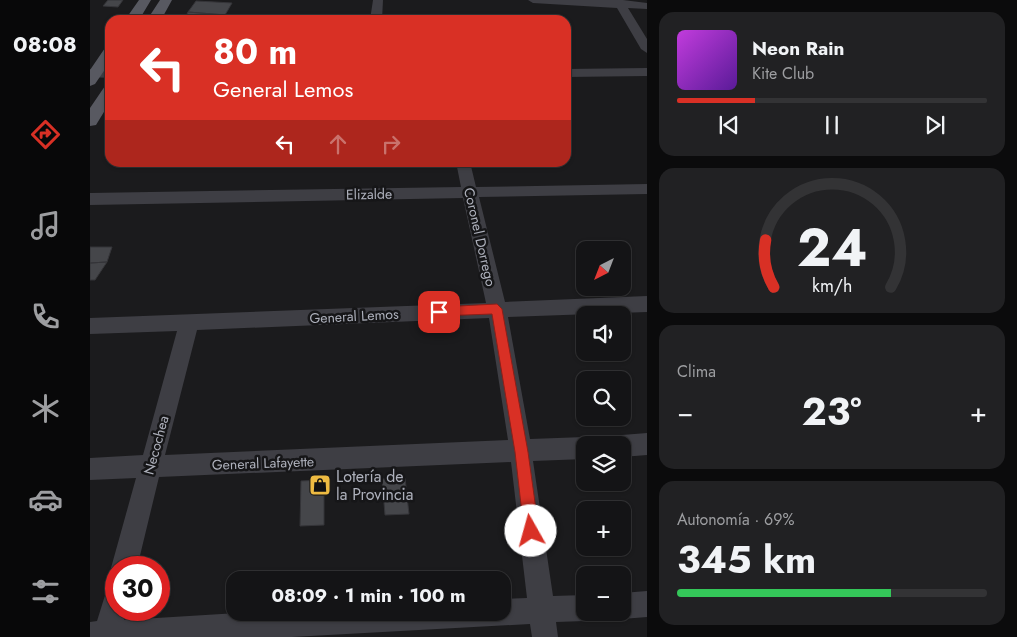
<!DOCTYPE html>
<html lang="es">
<head>
<meta charset="utf-8">
<style>
  :root { --surface:#141416; --page:#212123; --text:#f1f3f6; --muted:#9d9ea1; --line:#333335; --accent:#d93025 }
  body { margin:0; font-family:Jost,sans-serif; background:var(--page); color:var(--text); height:100vh; display:flex; flex-direction:column; font-size:19px; white-space:nowrap }
  * { box-sizing:border-box; margin:0 }
  p { font-size:16px; color:var(--muted) }
  .icon { flex:none; width:28px; height:28px; fill:none; stroke:currentColor; stroke-width:2; stroke-linecap:round; stroke-linejoin:round }
  .map { position:relative; flex:1; overflow:hidden }
  .drawer { display:flex; flex-direction:column; gap:12px; padding:12px; background:#0b0b0c; width:370px }
  .drawer>* { flex:none }
  .banner { position:absolute; left:15px; top:15px; width:466px; height:152px; border-radius:15px; box-shadow:0 1px 4px #0004,0 0 0 1px var(--line); background:#d93025; color:#fff; overflow:hidden }
  .needle { width:32px; rotate:222deg }
  .controls { position:absolute; left:486px; top:241px; display:grid; gap:10px }
  .controls a { display:grid; place-items:center; width:55px; height:55px; border-radius:10px; background:var(--surface); box-shadow:0 1px 4px #0004,0 0 0 1px var(--line); font-size:25px }
  .speed { position:absolute; left:15px; top:556px; display:flex; gap:10px; font-size:25px; font-weight:700; text-align:center }
  .speed>* { display:grid; place-content:center; width:65px; height:65px; border-radius:50%; background:var(--surface); box-shadow:0 1px 4px #0004,0 0 0 1px var(--line); line-height:1 }
  .speed .limit { border:8px solid #d22; background:#fff; color:#111 }
  .pin { position:absolute; display:grid; place-items:center; width:42px; height:42px; color:#fff; margin:-21px; border-radius:10px; box-shadow:0 2px 8px #0006 }
  .me { position:absolute; width:55px; margin:-28px; rotate:353deg; stroke-linejoin:round; filter:drop-shadow(0 0 4px #0008) }
  .turn { display:flex; align-items:center; gap:18px; height:105px; padding:0 25px; font-size:22px }
  .turn .icon { width:65px; height:65px; stroke-width:2.5 }
  .turn b { display:block; font-size:35px; line-height:42px }
  .lanes { display:flex; align-items:center; height:48px; padding:0 25px; background:#0003; justify-content:center; gap:25px; direction:ltr }
  .lanes .off { opacity:.35 }
  .big { font-size:38px; font-weight:700; line-height:1.1 }
  .drawer .tile { flex:1; display:flex; flex-direction:column; justify-content:center; gap:8px; min-width:0; padding:0 18px; border-radius:15px; background:var(--page) }
  .drawer .dial { align-items:center; gap:0 }
  .dial svg { height:130px; overflow:visible; fill:none; stroke:var(--line); stroke-width:7; stroke-linecap:round; text-anchor:middle }
  .dial text { fill:var(--text); stroke:none }
  .song { display:flex; align-items:center; gap:15px }
  .cover { width:60px; height:60px; border-radius:8px; background:linear-gradient(135deg,hsl(290 70% 55%),hsl(270 70% 35%)) }
  .played { height:5px; border-radius:2px; background:linear-gradient(90deg,var(--accent) 25%,var(--line) 25%) }
  .keys { display:flex; justify-content:space-around; direction:ltr }
  .heat { display:flex; justify-content:space-between; align-items:center; font-size:28px; direction:ltr }
  .charge { height:8px; border-radius:4px; background:linear-gradient(90deg,#34c759 69%,var(--line) 0) }
  .trip { position:absolute; left:136px; top:571px; width:285px; height:50px; border-radius:15px; background:var(--surface); box-shadow:0 1px 4px #0004,0 0 0 1px var(--line); font-weight:700; line-height:50px; text-align:center }
  main { display:flex; flex:1; min-height:0 }
  .menu { display:flex; flex-direction:column; width:90px; justify-content:space-around; align-items:center; background:#080809; color:var(--muted) }
  .menu .icon { width:35px; height:35px }
  .menu .current { color:var(--accent) }
  .menu b { font-size:22px; color:var(--text) }
  .map>svg:first-child { display:block }
  .building { fill:#45464a; stroke:#353539 }
  .lines { fill:none; stroke-linecap:round; stroke-linejoin:round }
  .minor { fill:#3e3e44; fill-rule:evenodd }
  .major { fill:#585961; fill-rule:evenodd }
  .route { fill:#d93025; stroke:#8d1f18 }
  .labels { text-anchor:middle; stroke-width:5; stroke-linejoin:round; paint-order:stroke }
  .street-label { font-size:14px; fill:#aeb1bc; stroke:#161618 }
  .near-poi-label { font-size:16px; fill:#aeb1bc; stroke:#161618; text-anchor:start }
</style>
</head>
<body>
<main>
<nav class="menu">
<b>08:08</b>
<svg class="icon current" aria-label="directions" viewBox="0 0 24 24"><path d="M12 3l9 9-9 9-9-9zM9 14v-3h6M13 9l2 2-2 2"/></svg>
<svg class="icon" aria-label="music" viewBox="0 0 24 24"><path d="M9 18V5l10-2v13"/><circle cx="6" cy="18" r="3"/><circle cx="16" cy="16" r="3"/></svg>
<svg class="icon" aria-label="phone" viewBox="0 0 24 24"><path d="M5 4h4l2 5-3 2q2 4 5 5l2-3 5 2v4C11 20 4 13 5 4z"/></svg>
<svg class="icon" aria-label="climate" viewBox="0 0 24 24"><path d="M12 3v18M4 7l16 10M4 17L20 7"/></svg>
<svg class="icon" aria-label="car" viewBox="0 0 24 24"><path d="M5 17H2v-5l4-1 3-4h7l3 4 3 1v5h-3M9 17h6M6 11h13"/><circle cx="7" cy="17" r="2"/><circle cx="17" cy="17" r="2"/></svg>
<svg class="icon" aria-label="filters" viewBox="0 0 24 24"><path d="M4 7h16M4 17h16"/><circle cx="9" cy="7" r="2"/><circle cx="15" cy="17" r="2"/></svg>
</nav>
<div class="map">
<svg width="557" height="637" viewBox="0 0 557 637">
  <rect width="100%" height="100%" fill="#1b1b1d"/>
  <!-- building -->
  <path class="building" d="M18,0H33L28,7L13,6Z
    M106,1L125,2L142,3L135,15L98,12Z
    M98,12L135,15H142L139,20H94Z
    M0,247H22L17,262L0,263Z
    M17,262L5,280H0V263Z
    M315,478L319,514L295,515L292,479Z
    M234,480V525L210,526L211,481Z"/>
  <g class="lines">
    <!-- minor -->
    <path class="minor" d="M283,0H293L292,20H280Z
      M438,0H533L557,3V9L538,8L557,39V53L551,49L527,8L443,3Z
      M557,68V76L476,77V69Z
      M0,69L20,70V78L0,77Z
      M366,162H380L386,187L557,184V194L389,197L415,302L557,296V312L418,317L440,439L495,437L503,440L505,445H495V459L443,461L463,596L495,595V612H506L504,617L495,621L466,622L468,637H442L440,624L202,637H0V622L7,621L17,589L26,585V610H36L34,620L164,612H412V599L437,598L421,462L69,477L47,568H26V577L21,568L46,478L0,480V458L53,455L87,331L0,334V318L396,303L373,198L0,205V193L371,187ZM399,318L418,440L75,455L107,330Z
      M557,433V455L532,457V445H521L524,438L532,435Z
      M557,591V617L532,619L523,615L522,612H532V593Z"/>
    <!-- major -->
    <path class="major" d="M49,0H61L49,20H35Z
      M70,0H82L71,20H57Z
      M20,47V62L5,84L0,86V70L15,48Z
      M20,84V102L6,125L0,126V108L15,86Z"/>
  </g>
  <!-- route -->
  <path class="route" d="M407,304L412,309L438,452L449,531L447,536L441,539L436,536L434,531L425,452L402,314L349,316L345,315L343,312L345,308L349,307Z"/>
  <!-- icons -->
  <defs>
    <g id="shop-square" transform="scale(1.125)"><rect x="-9" y="-9" width="18" height="18" rx="4" fill="#eebb42" stroke="#161618"/><path d="M-5-2.5h2.3a2.7 3.5 0 0 1 5.4 0H5L5.5 6h-11ZM-1.5-2.5h3a1.5 2.3 0 0 0-3 0Z" fill="#111"/></g>
  </defs>
  <g fill-rule="evenodd">
    <use href="#shop-square" x="230" y="485"/>
  </g>
  <g class="labels">
    <!-- street labels -->
    <g class="street-label">
      <text transform="translate(279 194) rotate(-1)" y="5">Elizalde</text>
      <text transform="translate(390 237) rotate(77)" y="5">Coronel Dorrego</text>
      <text transform="translate(264 316) rotate(-3)" y="5">General Lemos</text>
      <text transform="translate(66 445) rotate(-75)" y="5">Necochea</text>
      <text transform="translate(173 463) rotate(-2)" y="5">General Lafayette</text>
    </g>
    <!-- near-poi labels -->
    <g class="near-poi-label">
      <text x="246" y="482">Lotería de<tspan x="246" dy="18">la Provincia</tspan></text>
    </g>
  </g>
</svg>
<div class="controls">
<a><svg class="needle" viewBox="-14 -14 28 28"><path d="M0-13l5 13h-10z" fill="#e53935"/><path d="M0 13l5-13h-10z" fill="#9d9ea1"/></svg></a>
<a><svg class="icon" aria-label="sound" viewBox="0 0 24 24"><path d="M4 9h4l5-4v14l-5-4H4zM17 9q2 3 0 6"/></svg></a>
<a><svg class="icon" aria-label="search" viewBox="0 0 24 24"><circle cx="10" cy="10" r="6"/><path d="M15 15l6 6"/></svg></a>
<a><svg class="icon" aria-label="layers" viewBox="0 0 24 24"><path d="M12 4l9 5-9 5-9-5zM3 14l9 5 9-5"/></svg></a>
<a>+</a>
<a>−</a>
</div>
<div class="speed"><div class="limit">30</div></div>
<div class="pin" style="left:349px;top:312px;background:#d93025"><svg class="icon" aria-label="arrive" viewBox="0 0 24 24"><path d="M6 21V4h12l-3 4 3 4H6"/></svg></div>
<svg class="me" style="left:441px;top:531px" viewBox="-20 -20 40 40"><circle r="19" fill="#fff"/><path d="M0-13L10 11 0 6-10 11z" fill="#d93025"/></svg>
<div class="trip">08:09 · 1 min · 100 m</div>
<div class="banner">
<div class="turn"><svg class="icon" aria-label="left" viewBox="0 0 24 24"><path d="M17 20v-9H6M10 6l-5 5 5 5"/></svg><div><b>80 m</b>General Lemos</div></div>
<div class="lanes"><svg class="icon" aria-label="left" viewBox="0 0 24 24"><path d="M17 20v-9H6M10 6l-5 5 5 5"/></svg><svg class="icon off" aria-label="ahead" viewBox="0 0 24 24"><path d="M12 20V5M6 11l6-6 6 6"/></svg><svg class="icon off" aria-label="right" viewBox="0 0 24 24"><path d="M7 20v-9h11M14 6l5 5-5 5"/></svg></div>
</div>
</div>
<section class="drawer">
<div class="tile">
<div class="song"><i class="cover"></i><div><b>Neon Rain</b><p>Kite Club</p></div></div>
<div class="played"></div>
<div class="keys"><svg class="icon" aria-label="previous" viewBox="0 0 24 24"><path d="M18 5L8 12l10 7zM5 5v14"/></svg><svg class="icon" aria-label="pause" viewBox="0 0 24 24"><path d="M8 5v14M16 5v14"/></svg><svg class="icon" aria-label="next" viewBox="0 0 24 24"><path d="M6 5l10 7-10 7zM19 5v14"/></svg></div>
</div>
<div class="tile dial"><svg viewBox="0 0 100 80">
<path d="M14 69A42 42 0 1 1 86 69"/>
<path d="M14 69A42 42 0 0 1 9 40" stroke="#d93025"/>
<text x="50" y="56" font-size="32" font-weight="700">24</text>
<text x="50" y="72" font-size="11">km/h</text>
</svg></div>
<div class="tile"><p>Clima</p>
<div class="heat"><a>−</a><b class="big">23°</b><a>+</a></div>
</div>
<div class="tile"><p>Autonomía · 69%</p><b class="big">345 km</b><div class="charge"></div></div>
</section>
</main>
</body>
</html>
